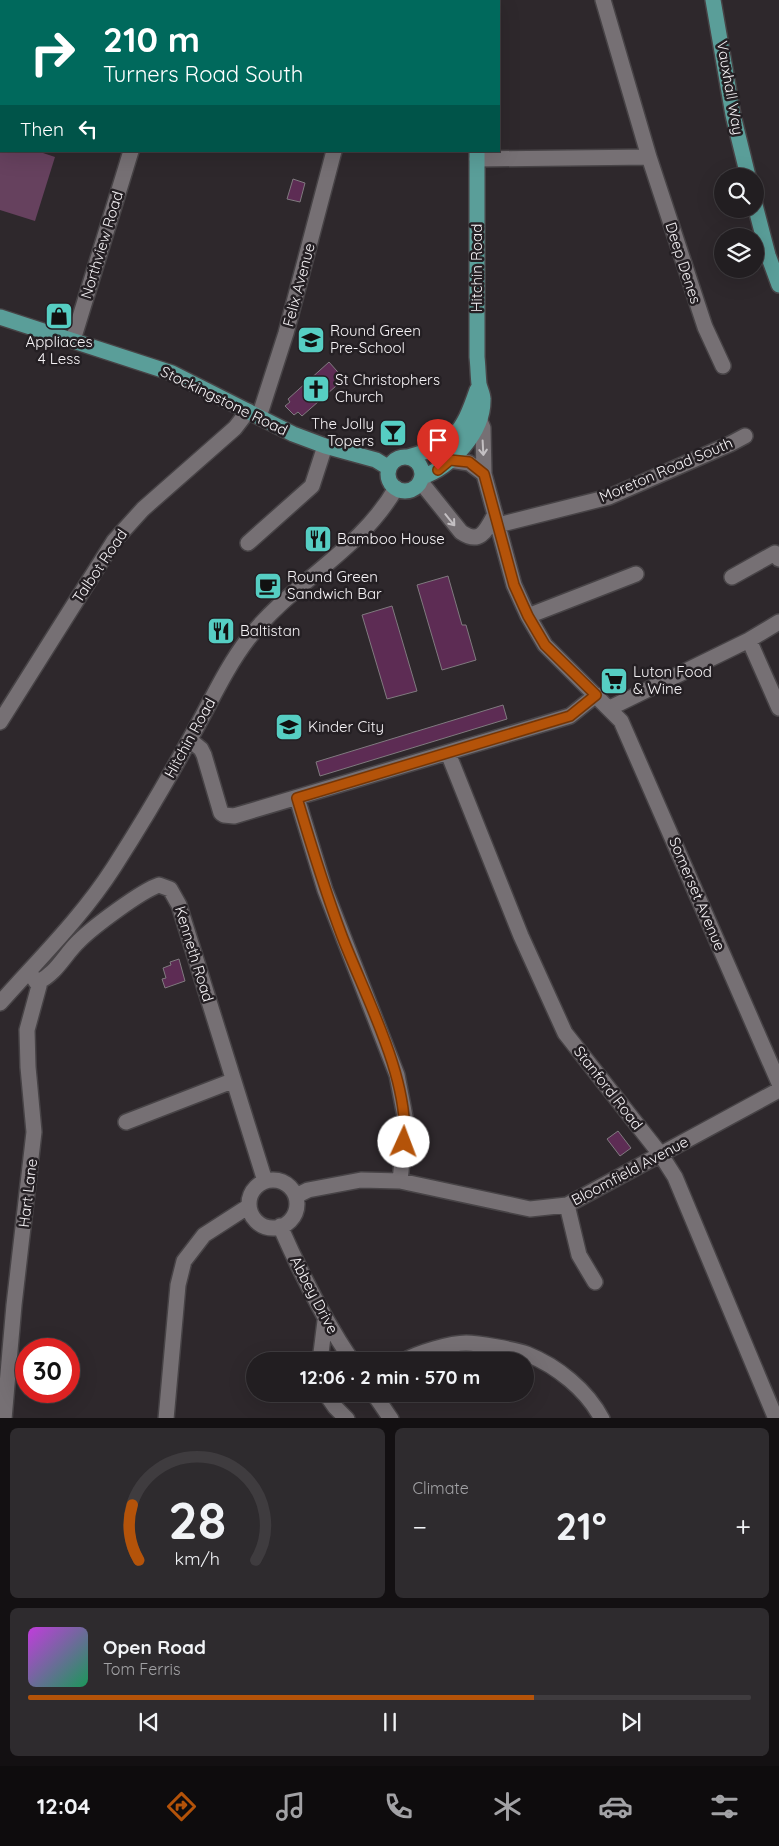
<!DOCTYPE html>
<html lang="en">
<head>
<meta charset="utf-8">
<style>
  :root { --surface:#221e21; --page:#2e2b2e; --text:#f1f3f6; --muted:#a2a2a5; --line:#3f3c3f; --accent:#b45309 }
  body { margin:0; font-family:Quicksand,sans-serif; background:var(--page); color:var(--text); height:100vh; display:flex; flex-direction:column; font-size:19px; white-space:nowrap }
  * { box-sizing:border-box; margin:0 }
  p { font-size:16px; color:var(--muted) }
  .icon { flex:none; width:28px; height:28px; fill:none; stroke:currentColor; stroke-width:2; stroke-linecap:round; stroke-linejoin:round }
  .map { position:relative; height:1418px; overflow:hidden }
  .panel { display:flex; flex-direction:column; gap:10px; padding:10px; background:#131012; flex:1 }
  .panel>* { flex:none }
  .guide { position:absolute; left:0px; top:0px; width:500px; height:152px; box-shadow:0 5px 20px #0002,0 0 0 1px var(--line); background:#00695c; color:#fff; overflow:hidden }
  .controls { position:absolute; left:714px; top:168px; display:grid; gap:10px }
  .controls a { display:grid; place-items:center; width:50px; height:50px; border-radius:50%; background:var(--surface); box-shadow:0 5px 20px #0002,0 0 0 1px var(--line); font-size:25px }
  .speed { position:absolute; left:15px; top:1338px; display:flex; gap:10px; font-size:25px; font-weight:700; text-align:center }
  .speed>* { display:grid; place-content:center; width:65px; height:65px; border-radius:50%; background:var(--surface); box-shadow:0 5px 20px #0002,0 0 0 1px var(--line); line-height:1 }
  .speed .limit { border:8px solid #d22; background:#fff; color:#111 }
  .pin { position:absolute; display:grid; place-items:center; width:42px; height:42px; color:#fff; margin:-51px -21px; border-radius:50% 50% 50% 0; rotate:-45deg; box-shadow:0 0 5px #0007 }
  .pin .icon { rotate:45deg }
  .me { position:absolute; width:55px; margin:-28px; rotate:2deg; stroke-linejoin:round; filter:drop-shadow(0 0 4px #0008) }
  .turn { display:flex; align-items:center; gap:18px; height:105px; padding:0 20px; font-size:22px }
  .turn .icon { width:65px; height:65px; stroke-width:2.5 }
  .turn b { display:block; font-size:35px; line-height:42px }
  .then { display:flex; align-items:center; height:48px; padding:0 20px; background:#0003; gap:10px; font-size:19px }
  .big { font-size:38px; font-weight:700; line-height:1.1 }
  .panel .card { flex:1; display:flex; flex-direction:column; justify-content:center; gap:8px; min-width:0; padding:0 18px; border-radius:8px; background:var(--page) }
  .panel .dial { align-items:center; gap:0 }
  .dial svg { height:130px; overflow:visible; fill:none; stroke:var(--line); stroke-width:7; stroke-linecap:round; text-anchor:middle }
  .dial text { fill:var(--text); stroke:none }
  .song { display:flex; align-items:center; gap:15px }
  .cover { width:60px; height:60px; border-radius:8px; background:linear-gradient(135deg,hsl(290 70% 55%),hsl(150 70% 35%)) }
  .played { height:5px; border-radius:2px; background:linear-gradient(90deg,var(--accent) 70%,var(--line) 70%) }
  .keys { display:flex; justify-content:space-around; direction:ltr }
  .heat { display:flex; justify-content:space-between; align-items:center; font-size:28px; direction:ltr }
  .panel .tiles { flex:1; display:grid; gap:10px; grid-template-columns:1fr 1fr }
  .card:last-child { grid-column:span 2 }
  .trip { position:absolute; left:246px; top:1352px; width:288px; height:50px; border-radius:25px; background:var(--surface); box-shadow:0 5px 20px #0002,0 0 0 1px var(--line); font-weight:700; line-height:50px; text-align:center }
  .tabs { display:flex; height:80px; justify-content:space-around; align-items:center; background:#0e0c0d; color:var(--muted) }
  .tabs .icon { width:35px; height:35px }
  .tabs .active { color:var(--accent) }
  .tabs b { font-size:22px; color:var(--text) }
  .map>svg:first-child { display:block }
  .green { fill:#66415e }
  .building { fill:#5d2c54; stroke:#807a7f }
  .lines { fill:none; stroke-linecap:round; stroke-linejoin:round }
  .minor-casing { stroke:#474346; stroke-width:18 }
  .major-casing { stroke:#474346; stroke-width:18 }
  .minor { stroke:#767074; stroke-width:15 }
  .major { stroke:#5a9e99; stroke-width:15 }
  .oneway { stroke:#c3bfc2 }
  .route-casing { stroke:#753606; stroke-width:12 }
  .route { stroke:#b45309; stroke-width:9 }
  .labels { text-anchor:middle; stroke-width:5; stroke-linejoin:round; paint-order:stroke }
  .street-label { font-size:15px; fill:#f6f3f6; stroke:#241f23 }
  .poi-label { font-size:15px; fill:#f6f3f6; stroke:#241f23; text-anchor:start }
</style>
</head>
<body>
<div class="map">
<svg width="779" height="1419" viewBox="0 0 779 1419">
  <rect width="100%" height="100%" fill="#2e282c"/>
  <!-- green -->
  <path class="green" d="M0,139L1,151H37L55,157L35,221L0,210Z"/>
  <!-- building -->
  <path class="building" d="M293,179L305,183L300,202L287,199Z
    M329,362L344,379L302,416L298,412L294,415L285,406L290,402L288,399Z
    M448,576L462,625H466L476,660L442,670L417,585Z
    M392,606L417,691L387,699L362,615Z
    M503,705L507,719L320,776L316,762Z
    M179,959L185,981L165,988L162,979L166,978L163,968L171,965L170,962Z
    M618,1131L631,1148L620,1156L607,1139Z"/>
  <g class="lines">
    <!-- minor casing -->
    <g class="minor-casing">
      <path id="minor" d="M603,0L649,157L705,327L723,366
        M177,1V0
        M477,159L649,157
        M73,340L131,151
        M259,417L286,333L334,151
        M480,421L483,428L484,474L514,585L528,616L545,645L621,721L779,1083
        M450,460L469,463L484,474
        M420,481L461,532C480,545 486,531 495,514
        M498,525L609,497L730,444L745,436
        M248,543L312,486L325,446
        M732,577L775,553L779,559
        M528,616L636,574
        M749,640L779,708
        M610,708L749,640L779,622
        M0,722L114,541L143,509L235,428L248,411
        M190,740L201,749L204,755L221,813L224,815L234,816L570,716L596,695
        M448,753L521,936L565,1033L661,1155L675,1177L776,1419
        M297,798L325,890L397,1075L406,1122L400,1181
        M38,982C56,974 65,954 79,941C93,927 141,891 159,885L170,889L179,905L265,1181
        M0,1003C39,959 82,917 114,867C141,825 167,781 191,737C210,704 225,669 248,639C291,583 361,550 396,488
        M126,1122L232,1081
        M249 1204a24 24 0 1 1 48 0a24 24 0 1 1-48 0Z
        M296,1196L308,1190L361,1180L400,1181L530,1209L567,1205L779,1090
        M567,1205L579,1255L595,1282
        M280,1226C301,1274 323,1318 352,1361
        M320,1361L325,1321
        M404,1361C417,1353 451,1343 466,1343C478,1343 517,1350 527,1354C557,1366 587,1390 602,1419
        M326,1394L335,1407L347,1419
        M374,1394L391,1419
        M4,1419L14,1305L34,1132L28,1067L27,1030L39,986L32,976
        M166,1419L178,1285L184,1261L204,1235L249,1206"/>
    </g>
    <!-- major casing -->
    <g class="major-casing">
      <path id="major" d="M713,0L733,115L748,176
        M478,1V0
        M755,205L768,255L779,285
        M0,317L172,373L293,434L325,446L376,460L389,468
        M408,457C454,444 462,434 477,390
        M388 474a17 17 0 1 1 34 0a17 17 0 1 1-34 0Z
        M422,477C451,467 484,432 483,399C483,394 480,389 479,384C478,375 478,366 477,357V151"/>
    </g>
    <!-- minor -->
    <use href="#minor" class="minor"/>
    <!-- major -->
    <use href="#major" class="major"/>
  </g>
  <!-- one-way arrows -->
  <defs><path id="oneway-shaft" d="M-6 0H5M1.5-3L5.5 0L1.5 3" fill="none" stroke-width="1.6" stroke-linecap="round" stroke-linejoin="round" transform="scale(1.25)"/></defs>
  <g class="oneway">
    <use href="#oneway-shaft" transform="translate(483 448) rotate(87)"/>
    <use href="#oneway-shaft" transform="translate(450 520) rotate(51)"/>
  </g>
  <g class="lines">
    <!-- route casing -->
    <g class="route-casing">
      <path id="route" d="M404,1142C410,1079 365,996 342,936C325,891 311,845 297,798L570,716L596,695L545,645L528,616L514,585L484,474L469,462L450,460L438,470"/>
    </g>
    <!-- route -->
    <use href="#route" class="route"/>
  </g>
  <!-- icons -->
  <defs>
    <g id="shop-square" transform="scale(1.4375)"><rect x="-9" y="-9" width="18" height="18" rx="4" fill="#56cec3" stroke="#241f23"/><path d="M-5-2.5h2.3a2.7 3.5 0 0 1 5.4 0H5L5.5 6h-11ZM-1.5-2.5h3a1.5 2.3 0 0 0-3 0Z" fill="#111"/></g>
    <g id="school-square" transform="scale(1.4375)"><rect x="-9" y="-9" width="18" height="18" rx="4" fill="#56cec3" stroke="#241f23"/><path d="M0-5L7-2L0 1L-7-2ZM-4 1L0 2.5L4 1V4Q0 6-4 4Z" fill="#111"/></g>
    <g id="church-square" transform="scale(1.4375)"><rect x="-9" y="-9" width="18" height="18" rx="4" fill="#56cec3" stroke="#241f23"/><path d="M-1.2-6h2.4v3.5h3.3v2.4h-3.3V6h-2.4V-.1h-3.3v-2.4h3.3Z" fill="#111"/></g>
    <g id="bar-square" transform="scale(1.4375)"><rect x="-9" y="-9" width="18" height="18" rx="4" fill="#56cec3" stroke="#241f23"/><path d="M-6-5H6L.8 .8V4.5H3.5V6h-7V4.5H-.8V.8Z" fill="#111"/></g>
    <g id="restaurant-square" transform="scale(1.4375)"><rect x="-9" y="-9" width="18" height="18" rx="4" fill="#56cec3" stroke="#241f23"/><path d="M-5-6h1v4h1v-4h1v4h1v-4h1v5L-1.5 .5V6h-2V.5L-5-1ZM5-6V6H3V1.5H1.5Q1.5-4 5-6Z" fill="#111"/></g>
    <g id="cafe-square" transform="scale(1.4375)"><rect x="-9" y="-9" width="18" height="18" rx="4" fill="#56cec3" stroke="#241f23"/><path d="M-5.5-4.5H6V0H3Q3 3.5 0 3.5H-2.5Q-5.5 3.5-5.5 0ZM3-3.2v2h1.7v-2ZM-6 4.5H4V6H-6Z" fill="#111"/></g>
    <g id="supermarket-square" transform="scale(1.4375)"><rect x="-9" y="-9" width="18" height="18" rx="4" fill="#56cec3" stroke="#241f23"/><path d="M-6-5.5h2.5l.6 2H6L4.5 2H-2.5L-4.4-4H-6ZM-1.5 3.2a1.3 1.3 0 1 0 .1 0ZM3 3.2a1.3 1.3 0 1 0 .1 0Z" fill="#111"/></g>
  </defs>
  <g fill-rule="evenodd">
    <use href="#shop-square" x="59" y="316"/>
    <use href="#school-square" x="311" y="340"/>
    <use href="#church-square" x="316" y="389"/>
    <use href="#bar-square" x="393" y="433"/>
    <use href="#restaurant-square" x="318" y="539"/>
    <use href="#cafe-square" x="268" y="586"/>
    <use href="#restaurant-square" x="221" y="631"/>
    <use href="#supermarket-square" x="614" y="681"/>
    <use href="#school-square" x="289" y="727"/>
  </g>
  <g class="labels">
    <!-- street labels -->
    <g class="street-label">
      <text transform="translate(730 88) rotate(80)" y="5">Vauxhall Way</text>
      <text transform="translate(102 245) rotate(-73)" y="5">Northview Road</text>
      <text transform="translate(683 263) rotate(72)" y="5">Deep Denes</text>
      <text transform="translate(477 268) rotate(-90)" y="5">Hitchin Road</text>
      <text transform="translate(299 285) rotate(-75)" y="5">Felix Avenue</text>
      <text transform="translate(224 401) rotate(26)" y="5">Stockingstone Road</text>
      <text transform="translate(666 470) rotate(-23)" y="5">Moreton Road South</text>
      <text transform="translate(100 566) rotate(-56)" y="5">Talbot Road</text>
      <text transform="translate(190 738) rotate(-61)" y="5">Hitchin Road</text>
      <text transform="translate(697 894) rotate(67)" y="5">Somerset Avenue</text>
      <text transform="translate(194 954) rotate(73)" y="5">Kenneth Road</text>
      <text transform="translate(608 1088) rotate(52)" y="5">Stanford Road</text>
      <text transform="translate(630 1171) rotate(-28)" y="5">Bloomfield Avenue</text>
      <text transform="translate(28 1193) rotate(-83)" y="5">Hart Lane</text>
      <text transform="translate(314 1295) rotate(62)" y="5">Abbey Drive</text>
    </g>
    <!-- poi labels -->
    <g class="poi-label">
      <text x="330" y="336">Round Green<tspan x="330" dy="17">Pre-School</tspan></text>
      <text x="59" y="347" text-anchor="middle">Appliaces<tspan x="59" dy="17">4 Less</tspan></text>
      <text x="335" y="385">St Christophers<tspan x="335" dy="17">Church</tspan></text>
      <text x="374" y="429" text-anchor="end">The Jolly<tspan x="374" dy="17">Topers</tspan></text>
      <text x="337" y="544">Bamboo House</text>
      <text x="287" y="582">Round Green<tspan x="287" dy="17">Sandwich Bar</tspan></text>
      <text x="240" y="636">Baltistan</text>
      <text x="633" y="677">Luton Food<tspan x="633" dy="17">&amp; Wine</tspan></text>
      <text x="308" y="732">Kinder City</text>
    </g>
  </g>
</svg>
<div class="controls">
<a><svg class="icon" aria-label="search" viewBox="0 0 24 24"><circle cx="10" cy="10" r="6"/><path d="M15 15l6 6"/></svg></a>
<a><svg class="icon" aria-label="layers" viewBox="0 0 24 24"><path d="M12 4l9 5-9 5-9-5zM3 14l9 5 9-5"/></svg></a>
</div>
<div class="speed"><div class="limit">30</div></div>
<div class="pin" style="left:438px;top:470px;background:#d93025"><svg class="icon" aria-label="arrive" viewBox="0 0 24 24"><path d="M6 21V4h12l-3 4 3 4H6"/></svg></div>
<svg class="me" style="left:404px;top:1142px" viewBox="-20 -20 40 40"><circle r="19" fill="#fff"/><path d="M0-13L10 11 0 6-10 11z" fill="#b45309"/></svg>
<div class="trip">12:06 · 2 min · 570 m</div>
<div class="guide">
<div class="turn"><svg class="icon" aria-label="right" viewBox="0 0 24 24"><path d="M7 20v-9h11M14 6l5 5-5 5"/></svg><div><b>210 m</b>Turners Road South</div></div>
<div class="then">Then<svg class="icon" aria-label="left" viewBox="0 0 24 24"><path d="M17 20v-9H6M10 6l-5 5 5 5"/></svg></div>
</div>
</div>
<section class="panel">
<div class="tiles">
<div class="card dial"><svg viewBox="0 0 100 80">
<path d="M14 69A42 42 0 1 1 86 69"/>
<path d="M14 69A42 42 0 0 1 10 35" stroke="#b45309"/>
<text x="50" y="56" font-size="32" font-weight="700">28</text>
<text x="50" y="72" font-size="11">km/h</text>
</svg></div>
<div class="card"><p>Climate</p>
<div class="heat"><a>−</a><b class="big">21°</b><a>+</a></div>
</div>
<div class="card">
<div class="song"><i class="cover"></i><div><b>Open Road</b><p>Tom Ferris</p></div></div>
<div class="played"></div>
<div class="keys"><svg class="icon" aria-label="previous" viewBox="0 0 24 24"><path d="M18 5L8 12l10 7zM5 5v14"/></svg><svg class="icon" aria-label="pause" viewBox="0 0 24 24"><path d="M8 5v14M16 5v14"/></svg><svg class="icon" aria-label="next" viewBox="0 0 24 24"><path d="M6 5l10 7-10 7zM19 5v14"/></svg></div>
</div>
</div>
</section>
<nav class="tabs">
<b>12:04</b>
<svg class="icon active" aria-label="directions" viewBox="0 0 24 24"><path d="M12 3l9 9-9 9-9-9zM9 14v-3h6M13 9l2 2-2 2"/></svg>
<svg class="icon" aria-label="music" viewBox="0 0 24 24"><path d="M9 18V5l10-2v13"/><circle cx="6" cy="18" r="3"/><circle cx="16" cy="16" r="3"/></svg>
<svg class="icon" aria-label="phone" viewBox="0 0 24 24"><path d="M5 4h4l2 5-3 2q2 4 5 5l2-3 5 2v4C11 20 4 13 5 4z"/></svg>
<svg class="icon" aria-label="climate" viewBox="0 0 24 24"><path d="M12 3v18M4 7l16 10M4 17L20 7"/></svg>
<svg class="icon" aria-label="car" viewBox="0 0 24 24"><path d="M5 17H2v-5l4-1 3-4h7l3 4 3 1v5h-3M9 17h6M6 11h13"/><circle cx="7" cy="17" r="2"/><circle cx="17" cy="17" r="2"/></svg>
<svg class="icon" aria-label="filters" viewBox="0 0 24 24"><path d="M4 7h16M4 17h16"/><circle cx="9" cy="7" r="2"/><circle cx="15" cy="17" r="2"/></svg>
</nav>
</body>
</html>
